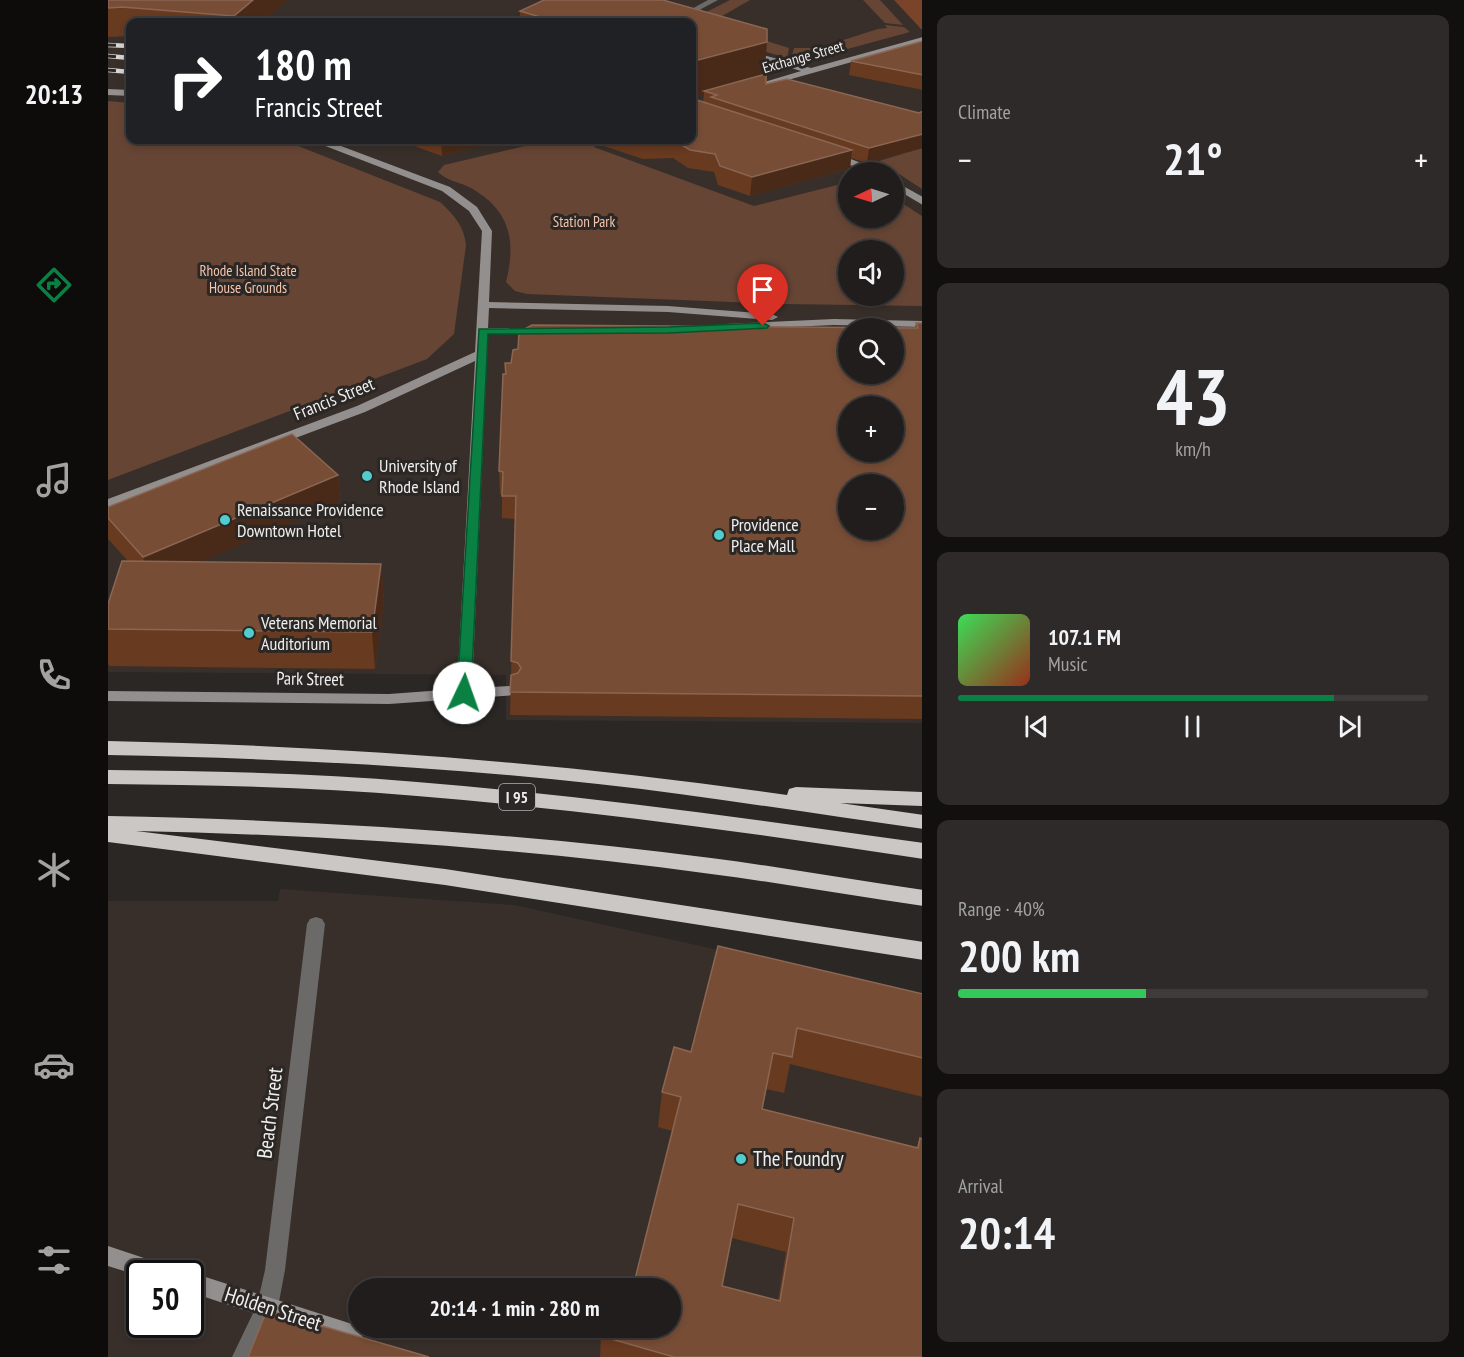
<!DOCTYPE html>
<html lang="en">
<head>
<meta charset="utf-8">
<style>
  :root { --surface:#201d1c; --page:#2d2a29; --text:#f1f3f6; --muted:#a2a2a3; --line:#3d3b3b; --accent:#0b8043 }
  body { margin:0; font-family:"PT Sans Narrow",sans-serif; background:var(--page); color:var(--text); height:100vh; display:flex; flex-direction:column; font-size:22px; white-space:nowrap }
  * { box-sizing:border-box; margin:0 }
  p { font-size:20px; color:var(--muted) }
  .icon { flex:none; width:33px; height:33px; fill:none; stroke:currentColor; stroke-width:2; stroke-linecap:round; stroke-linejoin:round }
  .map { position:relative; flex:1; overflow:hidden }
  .details { display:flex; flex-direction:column; gap:15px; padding:15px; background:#12100f; width:542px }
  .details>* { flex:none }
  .guide { position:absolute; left:18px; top:18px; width:570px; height:126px; border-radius:12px; box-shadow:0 3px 9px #0003,0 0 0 2px var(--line); background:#202124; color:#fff; overflow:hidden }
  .needle { width:39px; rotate:266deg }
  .tools { position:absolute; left:730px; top:162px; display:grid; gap:12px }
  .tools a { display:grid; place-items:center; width:66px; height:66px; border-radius:50%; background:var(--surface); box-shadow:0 3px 9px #0003,0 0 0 2px var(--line); font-size:30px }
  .speed { position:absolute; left:18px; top:1260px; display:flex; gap:12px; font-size:30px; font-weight:700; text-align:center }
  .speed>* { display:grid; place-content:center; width:78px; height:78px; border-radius:50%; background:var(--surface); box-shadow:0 3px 9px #0003,0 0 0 2px var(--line); line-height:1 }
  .speed .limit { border:3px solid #111; border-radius:9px; background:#fff; color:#111 }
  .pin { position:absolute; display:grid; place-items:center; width:51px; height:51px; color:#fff; margin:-62px -26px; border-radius:50% 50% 50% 0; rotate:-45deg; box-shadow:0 0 6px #0007 }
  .pin .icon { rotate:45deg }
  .me { position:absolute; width:66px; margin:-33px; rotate:3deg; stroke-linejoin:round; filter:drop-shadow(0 0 4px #0008) }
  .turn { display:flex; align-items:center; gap:21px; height:126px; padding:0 30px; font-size:27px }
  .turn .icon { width:78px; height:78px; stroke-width:2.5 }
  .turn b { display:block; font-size:42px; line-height:51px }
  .big { font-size:45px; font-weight:700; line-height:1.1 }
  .details .card { flex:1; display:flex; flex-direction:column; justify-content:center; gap:9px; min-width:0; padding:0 21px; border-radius:12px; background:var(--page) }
  .details .dial { align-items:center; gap:0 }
  .dial b { font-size:78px; line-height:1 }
  .song { display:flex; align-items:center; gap:18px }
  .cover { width:72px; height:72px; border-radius:9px; background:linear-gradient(135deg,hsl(130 70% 55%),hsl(10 70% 35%)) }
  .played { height:6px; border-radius:3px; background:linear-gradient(90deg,var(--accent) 80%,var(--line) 80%) }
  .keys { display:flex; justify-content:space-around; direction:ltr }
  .heat { display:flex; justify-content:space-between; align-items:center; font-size:33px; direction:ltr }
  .charge { height:9px; border-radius:4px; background:linear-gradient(90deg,#34c759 40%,var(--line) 0) }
  .trip { position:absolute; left:240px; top:1278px; width:333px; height:60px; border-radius:30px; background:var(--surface); box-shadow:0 3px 9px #0003,0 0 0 2px var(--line); font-weight:700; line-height:60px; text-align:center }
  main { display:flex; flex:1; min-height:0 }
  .tab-bar { display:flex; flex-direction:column; width:108px; justify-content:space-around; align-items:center; background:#0d0c0b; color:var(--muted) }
  .tab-bar .icon { width:42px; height:42px }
  .tab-bar .current { color:var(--accent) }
  .tab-bar b { font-size:27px; color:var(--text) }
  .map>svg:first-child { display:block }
  .built { fill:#382f2a; fill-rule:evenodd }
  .green { fill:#664535; fill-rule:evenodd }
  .water { fill:#79442a }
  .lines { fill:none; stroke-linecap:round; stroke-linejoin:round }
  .street { fill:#6b6a69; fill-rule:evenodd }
  .secondary { fill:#928f8e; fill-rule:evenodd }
  .highway { fill:#cbc7c5; fill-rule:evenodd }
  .rail-casing { stroke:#d8d6d5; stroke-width:4.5 }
  .rail { stroke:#2a2725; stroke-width:3; stroke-dasharray:8; stroke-linecap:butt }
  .wall { fill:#683a20; fill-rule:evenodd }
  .shaded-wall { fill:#492a19 }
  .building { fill:#774d36; stroke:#8a6653; stroke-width:1.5; fill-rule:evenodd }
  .route { fill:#0b8043; stroke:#07532c; stroke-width:1.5 }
  .poi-dot { fill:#52cdce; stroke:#2a2725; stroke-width:2 }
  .labels { text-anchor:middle; stroke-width:6; stroke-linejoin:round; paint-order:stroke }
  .far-street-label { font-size:15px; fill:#f0eeed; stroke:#2a2725 }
  .far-park-label { font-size:15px; fill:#f7c4ac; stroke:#2a2725 }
  .shield { fill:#2a2725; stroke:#b5b2b1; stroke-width:1.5 }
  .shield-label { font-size:16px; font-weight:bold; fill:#f0eeed }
  .street-label { font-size:18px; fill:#f0eeed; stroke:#2a2725 }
  .poi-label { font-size:18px; fill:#f0eeed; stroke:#2a2725; text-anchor:start }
  .near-street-label { font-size:21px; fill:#f0eeed; stroke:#2a2725 }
  .near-poi-label { font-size:21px; fill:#f0eeed; stroke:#2a2725; text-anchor:start }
</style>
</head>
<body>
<main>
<nav class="tab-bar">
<b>20:13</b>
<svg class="icon current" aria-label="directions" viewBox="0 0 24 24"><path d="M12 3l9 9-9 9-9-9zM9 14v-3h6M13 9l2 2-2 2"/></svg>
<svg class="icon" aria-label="music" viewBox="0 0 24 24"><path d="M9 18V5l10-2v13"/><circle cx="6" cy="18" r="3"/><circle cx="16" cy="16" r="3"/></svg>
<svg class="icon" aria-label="phone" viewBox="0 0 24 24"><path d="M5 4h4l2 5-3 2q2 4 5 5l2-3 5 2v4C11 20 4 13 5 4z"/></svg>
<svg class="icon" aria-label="climate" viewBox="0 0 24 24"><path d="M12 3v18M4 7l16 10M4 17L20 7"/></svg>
<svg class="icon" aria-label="car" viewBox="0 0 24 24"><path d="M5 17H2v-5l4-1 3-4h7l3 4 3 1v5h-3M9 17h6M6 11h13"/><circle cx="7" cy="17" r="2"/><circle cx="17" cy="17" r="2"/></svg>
<svg class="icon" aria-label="filters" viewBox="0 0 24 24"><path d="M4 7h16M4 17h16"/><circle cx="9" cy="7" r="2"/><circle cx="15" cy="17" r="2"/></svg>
</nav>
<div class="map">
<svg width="815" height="1357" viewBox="0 0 815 1357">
  <rect width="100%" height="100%" fill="#2a2725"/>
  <!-- built -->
  <path class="built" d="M0,0H814V723L398,720V675L0,672ZM22,22H584V140H22ZM741,172H786V218H741ZM741,250H786V296H741ZM741,328H786V374H741ZM741,406H786V452H741ZM741,484H786V530H741Z
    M172,889L406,905L602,948L814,1002V1357H0V901H170ZM32,1274H82V1324H32ZM250,1288H562V1328H250Z"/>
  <!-- green -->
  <path class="green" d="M622,0H642L602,23L681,48L679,58L584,30V22H579Z
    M755,0H772L795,25L777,23Z
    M777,25L796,27L802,32L699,60L683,59L686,48H710L770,29L779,28Z
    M0,101L22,103V140H175L332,202C346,215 356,226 358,245L346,334L319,359L0,480Z
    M443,140H488L490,141L486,147L646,206L741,182V218H786V198L814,216V306L677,304L419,294L407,291L398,282C408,241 403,211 363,188C352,182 339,181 330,172L336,165ZM741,250H786V296H741Z
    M814,148V189L771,161Z"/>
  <!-- water -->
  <path class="water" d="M786,0H814V30Z"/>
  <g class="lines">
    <!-- street -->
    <path class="street" d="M600,0H610L569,22H560Z
      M208,917L214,919L217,924L177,1270L170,1307L146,1357H124L149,1305L157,1270L199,924L202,919Z"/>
    <!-- secondary -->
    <path class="secondary" d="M815,37V42L641,91L633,89L693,71L637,54V50L703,68Z
      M0,89L22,90V96L0,95Z
      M206,140H217L342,187L369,207L384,231L381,302L560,306L664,314L670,317L664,320L560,312L381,308L380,328H432L438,331L432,334H380L364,688L403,686L408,687L411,691L408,695L281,704L0,701V691L281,694L349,689L367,361L257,412L0,508V499L249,406L367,352L374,231L361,211L334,191L207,142Z
      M724,152L772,170L773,172H760L721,157V153Z
      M786,181L815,197V205L786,188Z
      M726,319L815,321V327L726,325L618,330L612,327L618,324Z
      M0,1246L63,1267L66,1274H32V1276L0,1266Z
      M82,1272L244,1324L252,1328L255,1335L252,1342L244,1346L82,1292V1274H78Z"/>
    <!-- highway -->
    <path class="highway" d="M0,741C228,746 453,762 679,795L681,789L688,787L815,792V806L732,803L815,815V829C706,814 599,796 490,784C327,766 164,758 0,755Z
      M0,770C103,771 206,773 309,782C478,796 646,819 815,843V859C646,833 478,810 309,796C206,787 103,785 0,784Z
      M0,816C202,820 403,832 603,858C674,867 744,880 815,890V906C744,896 674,883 603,874C413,848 220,835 28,831L337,869L815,942V960L337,885L0,842Z"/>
    <!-- rail casing -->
    <g class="rail-casing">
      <path id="rail" d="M0,45L22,46
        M0,56L22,58
        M0,70L22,72"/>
    </g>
    <!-- rail -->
    <use href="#rail" class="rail"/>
  </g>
  <!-- wall -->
  <path class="wall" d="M0,0H179L154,22H22V36L0,37Z
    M436,0H555L659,29V42L656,75L658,74V84L679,79L811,113L815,111V148L759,163L743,158L742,168L642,196L610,185L606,172L580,168L565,158L535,159L490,144V140H584V99H586L595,102L596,94L584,98V22H412V11Z
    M815,41V90L741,75L743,61Z
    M289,140H395L334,156Z
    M808,323H815V719L402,715L407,519L394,518V494H392L391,471L397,363L807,328Z
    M230,475L232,502L92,562L273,564L276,601L267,669L1,666L0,662V604L20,561L0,539V507Z
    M815,994V1097L682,1064L676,1093L658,1089L654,1109L808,1148L812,1138L815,1357H492L493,1336L525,1287L564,1131L550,1127L554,1092L583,1052ZM624,1238L678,1252L670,1301L614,1286Z"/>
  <!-- shaded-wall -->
  <path class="shaded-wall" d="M145,0H179L154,22H127L126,16Z
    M659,42L656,78L596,91V94L584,98V78L585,64L586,61Z
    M815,134V148L759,163L761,148Z
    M333,140H395L334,156Z
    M744,150L742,168L642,196L644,177Z
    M230,475L232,502L41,584L35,557Z
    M273,564L276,601L267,669L264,632Z"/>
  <!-- building -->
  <path class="building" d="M0,0H145L126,16L14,7L0,8Z
    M436,0H555L659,29V42L586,61L585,64H584V22H449L412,11Z
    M815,41V75L743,61Z
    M658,74V84L679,79L811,113L815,111V134L761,148L603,97L609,95L596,91Z
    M584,99H586L744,150L644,177L612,166L607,154L582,150L566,140L536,141L531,140H584Z
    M808,323H815V696L402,692L403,675L410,673L413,668L410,663L403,661L408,496H394L395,472L391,471L395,374H398L397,363H403L405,350L410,349L411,332L424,325L810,328ZM741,328H786V374H741ZM741,406H786V452H741ZM741,484H786V530H741Z
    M184,434L230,475L35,557L0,518V507Z
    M14,561L273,564L264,632L0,629V604Z
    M610,946L815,994V1058L689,1028L684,1057L665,1053L654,1109L810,1148L812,1138L815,1139V1357H566L493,1336L496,1328H562V1288H506L507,1282L525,1287L573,1097L554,1092L566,1047L583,1052ZM630,1204L686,1218L672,1301L614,1286Z
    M159,1310L321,1357H140Z"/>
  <!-- route -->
  <path class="route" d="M655,323L661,326L659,328L561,333L380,334L363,693L361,697H351L349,693L371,329L561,327Z"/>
  <!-- markers -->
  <g class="poi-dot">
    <circle cx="259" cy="476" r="6"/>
    <circle cx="117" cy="520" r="6"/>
    <circle cx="611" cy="535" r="6"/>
    <circle cx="141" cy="633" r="6"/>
    <circle cx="633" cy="1159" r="6"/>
  </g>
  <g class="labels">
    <!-- far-street labels -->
    <g class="far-street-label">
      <text transform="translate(695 57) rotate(-16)" y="5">Exchange Street</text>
    </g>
    <!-- far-park labels -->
    <g class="far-park-label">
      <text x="476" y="227">Station Park</text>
      <text x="140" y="276">Rhode Island State<tspan x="140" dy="17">House Grounds</tspan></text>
    </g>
    <!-- shield labels -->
    <rect class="shield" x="391" y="784" width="36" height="26" rx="4.5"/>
    <g class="shield-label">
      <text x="409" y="803">I 95</text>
    </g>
    <!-- street labels -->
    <g class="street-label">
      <text transform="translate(226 399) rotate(-22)" y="6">Francis Street</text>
      <text transform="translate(202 679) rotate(1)" y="6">Park Street</text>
    </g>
    <!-- poi labels -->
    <g class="poi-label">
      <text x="271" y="472">University of<tspan x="271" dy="21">Rhode Island</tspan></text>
      <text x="129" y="516">Renaissance Providence<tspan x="129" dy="21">Downtown Hotel</tspan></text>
      <text x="623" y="531">Providence<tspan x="623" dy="21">Place Mall</tspan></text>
      <text x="153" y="629">Veterans Memorial<tspan x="153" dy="21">Auditorium</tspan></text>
    </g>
    <!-- near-street labels -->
    <g class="near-street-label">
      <text transform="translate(162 1113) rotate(-83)" y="7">Beach Street</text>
      <text transform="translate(165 1309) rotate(18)" y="7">Holden Street</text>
    </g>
    <!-- near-poi labels -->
    <g class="near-poi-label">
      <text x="645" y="1166">The Foundry</text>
    </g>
  </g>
</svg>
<div class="tools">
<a><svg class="needle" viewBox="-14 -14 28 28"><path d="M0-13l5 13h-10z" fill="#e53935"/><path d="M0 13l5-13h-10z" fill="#a2a2a3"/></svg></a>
<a><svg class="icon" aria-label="sound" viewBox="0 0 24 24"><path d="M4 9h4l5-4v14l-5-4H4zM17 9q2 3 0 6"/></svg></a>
<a><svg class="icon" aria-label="search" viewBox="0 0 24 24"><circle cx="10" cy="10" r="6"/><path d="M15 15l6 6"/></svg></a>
<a>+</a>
<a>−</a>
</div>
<div class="speed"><div class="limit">50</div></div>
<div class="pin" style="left:655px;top:326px;background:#d93025"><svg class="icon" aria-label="arrive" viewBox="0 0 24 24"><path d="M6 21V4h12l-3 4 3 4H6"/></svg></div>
<svg class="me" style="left:356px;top:693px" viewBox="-20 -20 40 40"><circle r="19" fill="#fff"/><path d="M0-13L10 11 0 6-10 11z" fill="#0b8043"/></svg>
<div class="trip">20:14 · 1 min · 280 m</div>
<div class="guide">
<div class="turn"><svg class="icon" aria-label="right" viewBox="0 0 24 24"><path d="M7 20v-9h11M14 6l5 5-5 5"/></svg><div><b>180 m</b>Francis Street</div></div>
</div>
</div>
<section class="details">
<div class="card"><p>Climate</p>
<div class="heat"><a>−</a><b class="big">21°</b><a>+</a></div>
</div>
<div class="card dial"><b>43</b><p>km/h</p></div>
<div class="card">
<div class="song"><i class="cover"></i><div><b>107.1 FM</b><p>Music</p></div></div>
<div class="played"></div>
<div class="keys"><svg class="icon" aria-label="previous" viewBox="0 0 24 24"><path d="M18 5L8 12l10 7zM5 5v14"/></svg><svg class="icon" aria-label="pause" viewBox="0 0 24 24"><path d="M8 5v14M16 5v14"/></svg><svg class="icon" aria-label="next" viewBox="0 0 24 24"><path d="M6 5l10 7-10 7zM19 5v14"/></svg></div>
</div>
<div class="card"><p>Range · 40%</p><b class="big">200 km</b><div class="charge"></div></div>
<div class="card"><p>Arrival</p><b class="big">20:14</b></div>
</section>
</main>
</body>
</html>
